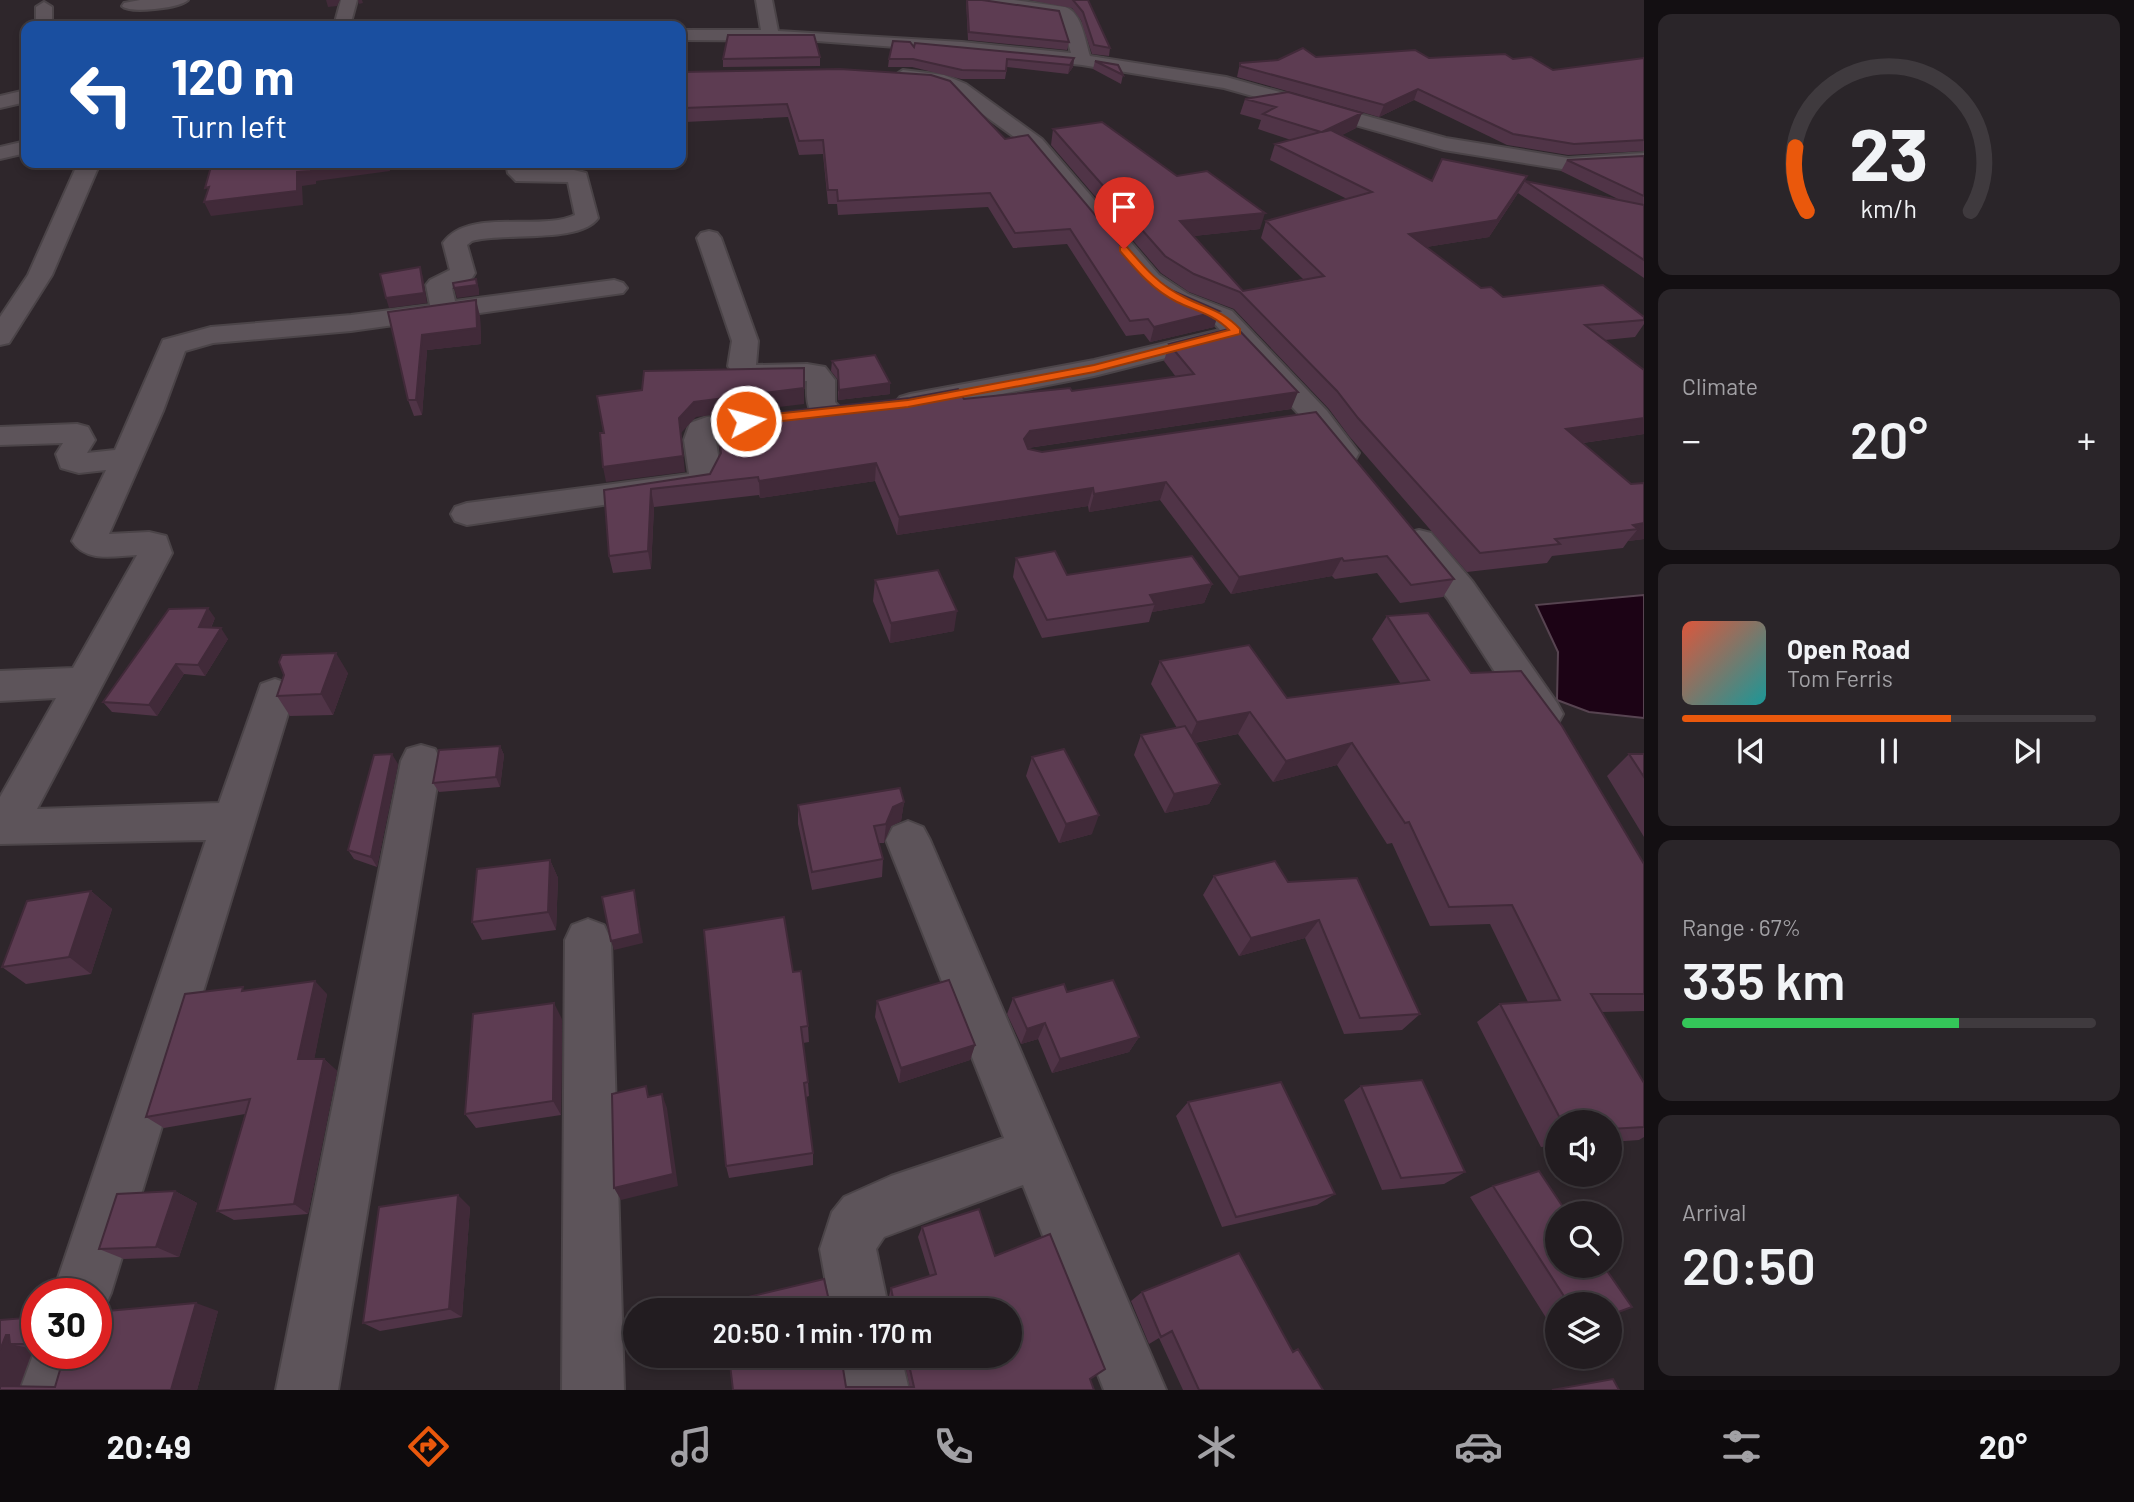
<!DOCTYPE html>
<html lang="en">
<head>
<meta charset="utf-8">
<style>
  :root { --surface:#221c20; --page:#2a2529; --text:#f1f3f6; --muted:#a2a1a5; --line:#3f3a3e; --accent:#ea580c }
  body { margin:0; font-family:Barlow,sans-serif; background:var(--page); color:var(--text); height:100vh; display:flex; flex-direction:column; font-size:26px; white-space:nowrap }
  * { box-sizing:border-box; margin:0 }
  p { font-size:23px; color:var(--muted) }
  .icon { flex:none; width:38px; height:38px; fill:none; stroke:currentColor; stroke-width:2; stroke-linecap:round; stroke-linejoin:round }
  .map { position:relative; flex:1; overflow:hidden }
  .sheet { display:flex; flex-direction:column; gap:14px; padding:14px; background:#130f12; width:490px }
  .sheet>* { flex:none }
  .top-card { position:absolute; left:21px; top:21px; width:665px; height:147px; border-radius:14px; box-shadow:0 4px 10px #0003,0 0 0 2px var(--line); background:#1a4fa0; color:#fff; overflow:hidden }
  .fabs { position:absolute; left:1545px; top:1110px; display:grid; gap:14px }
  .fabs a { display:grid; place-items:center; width:77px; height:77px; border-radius:50%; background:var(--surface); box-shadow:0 4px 10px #0003,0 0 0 2px var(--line); font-size:35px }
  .speed { position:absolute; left:21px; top:1278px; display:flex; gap:14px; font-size:35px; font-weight:700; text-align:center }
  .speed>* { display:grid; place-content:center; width:91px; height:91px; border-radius:50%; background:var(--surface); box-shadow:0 4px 10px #0003,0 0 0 2px var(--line); line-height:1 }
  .speed .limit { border:10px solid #d22; background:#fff; color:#111 }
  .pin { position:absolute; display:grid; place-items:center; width:60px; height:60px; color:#fff; margin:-72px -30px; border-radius:50% 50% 50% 0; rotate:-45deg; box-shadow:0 0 7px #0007 }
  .pin .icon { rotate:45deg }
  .me { position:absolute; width:77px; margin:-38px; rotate:83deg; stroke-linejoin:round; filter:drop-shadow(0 0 5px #0008) }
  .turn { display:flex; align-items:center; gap:24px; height:147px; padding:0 35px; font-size:32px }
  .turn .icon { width:91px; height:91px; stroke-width:2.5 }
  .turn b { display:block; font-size:49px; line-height:60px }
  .big { font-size:52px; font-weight:600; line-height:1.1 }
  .sheet .tile { flex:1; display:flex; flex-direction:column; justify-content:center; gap:10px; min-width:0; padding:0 24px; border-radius:14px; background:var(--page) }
  .sheet .dial { align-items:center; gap:0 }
  .dial svg { height:182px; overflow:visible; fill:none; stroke:var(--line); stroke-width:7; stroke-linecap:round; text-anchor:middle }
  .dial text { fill:var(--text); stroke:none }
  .song { display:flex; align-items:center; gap:21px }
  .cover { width:84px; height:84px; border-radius:10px; background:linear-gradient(135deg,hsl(10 70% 55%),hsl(180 70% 35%)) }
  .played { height:7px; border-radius:4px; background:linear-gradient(90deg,var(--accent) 65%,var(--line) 65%) }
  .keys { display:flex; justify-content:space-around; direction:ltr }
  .heat { display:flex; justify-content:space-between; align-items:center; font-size:38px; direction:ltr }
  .charge { height:10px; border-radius:5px; background:linear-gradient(90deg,#34c759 67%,var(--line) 0) }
  .trip { position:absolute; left:623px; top:1298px; width:399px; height:70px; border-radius:35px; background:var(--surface); box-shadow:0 4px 10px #0003,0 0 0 2px var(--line); font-weight:600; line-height:70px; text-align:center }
  .tab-bar { display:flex; height:112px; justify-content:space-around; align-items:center; background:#0e0b0d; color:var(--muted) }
  .tab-bar .icon { width:49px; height:49px }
  .tab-bar .current { color:var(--accent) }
  .tab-bar b { font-size:32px; color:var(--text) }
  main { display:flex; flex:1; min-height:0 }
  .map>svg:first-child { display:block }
  .water { fill:#1c0315; stroke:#574451; stroke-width:2 }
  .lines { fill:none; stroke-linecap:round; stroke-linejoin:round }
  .minor-casing { stroke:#4b4448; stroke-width:4 }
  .minor { fill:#5d545a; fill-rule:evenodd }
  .wall { fill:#503447 }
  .shaded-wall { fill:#412a39 }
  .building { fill:#5d3c52; stroke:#412a39; stroke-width:2 }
  .route { fill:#ea580c; stroke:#983908; stroke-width:2 }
</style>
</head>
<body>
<main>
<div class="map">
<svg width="1644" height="1390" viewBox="0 0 1644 1390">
  <rect width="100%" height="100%" fill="#2e262b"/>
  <!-- water -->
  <path class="water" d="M1644,595V718L1589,712L1557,700L1558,652L1536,605Z"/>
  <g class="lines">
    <!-- minor casing -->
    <g class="minor-casing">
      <path id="minor" d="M140,0H188C180,8 130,14 122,6L124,3Z
        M341,0H357L350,26H334Z
        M756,0H772L778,31L962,42L1071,53L1060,16L980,5L972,0H1014L1065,7C1082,12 1085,41 1090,56L1226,77L1446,138L1568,158L1644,153V165L1568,170L1444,150L1224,88L1082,65L962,52L817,41L681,40V30H761Z
        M44,2L52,7V26H36V7Z
        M903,70L944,75L966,84L1042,139L1159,275L1188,294L1232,311L1327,411L1359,453L1355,460L1344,462L1333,460L1307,423L1229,339L1226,343L1094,376L910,412L900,409L895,403L900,397L910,394L1094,360L1220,330L1214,323L1170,304L1141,285L1028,147L952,92L940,86L897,80L894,76Z
        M26,90V102L0,108V96Z
        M26,141V153L0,159V147Z
        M78,163H100L52,275L9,343L0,345V317L28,275Z
        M506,163H526L529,169L566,168L586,173L598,218C580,244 502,232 472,241L467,245L475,273L472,278L452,288L455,301L614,280L623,283L627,288L623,293L351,331L213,343L185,351L163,411L109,534L149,532L166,536L172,553L37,809L219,803L261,684L275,679L289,684L294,694L111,1293L102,1313L96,1316V1293H53L206,840L0,844V797L56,698L0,701V671L73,668L137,555C115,556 86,563 72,541L106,470L79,473L61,468L56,454L63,443L0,445V427L77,424L88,427L95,440L87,453L115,450L163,340L211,327L351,315L430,305L426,285L430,280L450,270L443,243C468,207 539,232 575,215L568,182L516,181L508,173Z
        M709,231L717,233L721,238L758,341L756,365L807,364L825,367L835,380V402L843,411L838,417C807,425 806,404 807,381C787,381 756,389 739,379C735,377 731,370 728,366L732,341L697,238L701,233Z
        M770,409L780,412L785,418L780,424L715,434L721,476L711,489L467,525L455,521L451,514L455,507L467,503L689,474L684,440L690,423L707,417Z
        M1419,530L1431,533L1472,581L1557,703L1563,714L1557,725L1543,729L1529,725L1448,599L1402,541L1407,533Z
        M421,745L435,749L441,761L338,1390H276L401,761L407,749Z
        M908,821L923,827L930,840L1166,1390H1104L1023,1185L884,1237L876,1249L889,1311H831L820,1249L832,1212L844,1197L891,1176L1004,1138L886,840L893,827Z
        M588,919L604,925L611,940L624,1390H562L565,940L572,925Z
        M37,1344V1353H93L82,1390H20Z
        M841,1356H901L909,1390H847Z"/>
    </g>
    <!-- minor -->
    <use href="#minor" class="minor"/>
  </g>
  <!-- wall -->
  <path class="wall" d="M966,0H982L1069,42L1067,50L968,40Z
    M1029,0H1088L1110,48L1109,56L1092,54L1081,20L1072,8Z
    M914,47L1074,58L1073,67L1068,74L1007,67L1005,79H961L912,67H888L889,59Z
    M820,57V66L723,67V59Z
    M1316,57L1513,59L1553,70L1644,58V151L1568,155L1507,145L1414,100L1379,117L1237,77L1240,63Z
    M1095,61L1123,75L1121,84L1093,69Z
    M681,72L1005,139L1143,272L1173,291L1219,311L1214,327L1150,342L1144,334L1126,336L1067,244L1013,248L988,207L838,215L837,204H828L823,154L799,155L788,117L685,122L681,107Z
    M1245,99L1356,128L1342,135L1432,181L1527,176L1518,193L1489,237L1426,247L1481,288L1503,297L1644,317V324L1635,337L1605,340L1644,370V434L1583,443L1631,484L1644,483V539L1628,541L1623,548L1552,556L1547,563L1467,572L1349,436L1329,409L1234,309L1189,292L1161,273L1051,145L1053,129L1177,176L1260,229L1193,236L1243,291L1303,279L1261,238L1266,221L1347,199L1270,160L1275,144L1291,140L1258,129L1261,120L1240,114Z
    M1644,156V278L1518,193L1525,181L1618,199L1561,171L1567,160Z
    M388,312L480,316L481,344L427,350L422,415L414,416L408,400Z
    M1169,344L1291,409L1028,448L1042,452L1316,412L1454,579L1443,597L1400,603L1377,573L1335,579L1332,576L1231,594L1160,500L1089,512L1088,506L897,535L875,481L760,498L759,495L654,507L651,569L613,573L609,556L604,490L710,474L964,399L1072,391L1176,377L1164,361Z
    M832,361L890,383V394L838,400V380L831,371Z
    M1016,558L1067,575L1212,584L1204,603L1152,612L1149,622L1042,638L1013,577Z
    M875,580L954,631L890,643L873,601Z
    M1387,616L1471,673L1644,864V1011L1602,1012L1644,1083V1137L1639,1140L1610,1142V1122H1558V1146L1541,1147L1477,1022L1500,1004L1528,1002L1490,924L1430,926L1392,843L1387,844L1337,765L1273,782L1238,734L1195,743L1220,784L1209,804L1165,813L1134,755L1141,735L1177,728L1151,684L1160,661L1287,698L1401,684L1372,639Z
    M215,618L211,628L228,639L205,676L184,674L157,716L112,712L103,702Z
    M348,673L333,715L290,716L277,696L284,675Z
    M500,746L504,755L500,787L439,792L433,783Z
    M1629,754H1644V837L1607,776Z
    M1032,757L1092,834L1059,843L1026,776Z
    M398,764L377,867L354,859L348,850Z
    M904,802L901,821L891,826L884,843H879L883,859L882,877L812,890L798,824V805Z
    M550,860L558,878L556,930L482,940L472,922Z
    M1214,876L1288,882L1420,1014L1402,1030L1344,1034L1305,938L1239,956L1203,895Z
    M91,891L112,909L91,974L26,984L2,967Z
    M793,972L808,1026L809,1042L803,1043L808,1082L809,1096L806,1097L813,1153V1165L729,1178L726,1166Z
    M247,990L327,994L314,1059H324L337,1071L308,1214L234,1220L217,1211L245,1114L164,1128L146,1117Z
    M1067,992L1139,1037L1129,1052L1052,1073L1038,1039L1021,1044L1007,1014L1013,998Z
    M877,1001L975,1045L970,1060L899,1083L875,1017Z
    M562,1019L561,1115L476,1128L465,1114Z
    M1361,1086L1465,1172L1444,1184L1382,1190L1344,1100Z
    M1188,1102L1335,1194L1317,1205L1222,1227L1176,1116Z
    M1493,1186L1610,1304H1558V1332H1555L1470,1197Z
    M175,1191L197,1203L179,1257L124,1259L99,1249Z
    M470,1207L462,1317L380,1331L363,1323Z
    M922,1227L995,1256L1090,1379L1094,1390L846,1387H910L903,1356H1010L830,1305L891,1306L889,1296L891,1288L930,1276L918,1237Z
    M1142,1292L1292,1351L1298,1349L1323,1390H1183L1159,1338L1149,1344L1131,1301Z
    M218,1311L197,1390H0V1320L37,1317V1350L33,1349L20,1386L55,1387Z"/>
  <!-- shaded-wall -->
  <path class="shaded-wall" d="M326,0H340L337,6L328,7Z
    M358,0H362L363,3L359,4Z
    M1074,58L1073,67L1068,74L1070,65Z
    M1418,89L1414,100L1379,117L1384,105Z
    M1362,113L1356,128L1316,148L1322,132Z
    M345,163H389L390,171L316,181V184L302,186L303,205L211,216L204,202L311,167Z
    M1527,176L1518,193L1489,237L1401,251L1409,234Z
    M1265,213L1260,229L1175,238L1180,221Z
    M420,267L423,277L427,303L389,308L386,298Z
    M476,279L479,289V295L457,298L454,288Z
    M476,300L480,316L481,344L427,350L422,415L416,400L422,335Z
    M1219,311L1214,327L1150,342L1154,327Z
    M804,368V404L696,417L681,433L685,472L606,482L603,467L679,418L694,402Z
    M890,383V394L838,400L839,390Z
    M1298,392L1291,409L1027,448L1024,439L1030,431Z
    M1644,418V434L1554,447L1566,429Z
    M876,463L875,481L760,498L759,481Z
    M1166,482L1160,500L1089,512L1094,494Z
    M1093,488L1088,506L897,535L899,517Z
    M651,489L654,507L651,569L648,551Z
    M1644,523V539L1628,541L1638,529L1633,525Z
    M1342,558L1332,576L1231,594L1239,577Z
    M1212,584L1204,603L1152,612L1155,604L1150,595Z
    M208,608L215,618L206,638L199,627Z
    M957,611L954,631L890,643L891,623Z
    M221,628L228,639L205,676L198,665Z
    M336,653L348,673L333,715L321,694Z
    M176,664L184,674L157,716L149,705Z
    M1250,712L1238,734L1187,744L1197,722Z
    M1352,743L1337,765L1273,782L1286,761Z
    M500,746L504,755L500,787L496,777Z
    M392,754L398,764L377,867L371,857Z
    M1220,784L1209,804L1165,813L1174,794Z
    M904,802L901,821L891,826L884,843L886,824L893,807Z
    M1099,815L1092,834L1059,843L1066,824Z
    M550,860L558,878L556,930L548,912Z
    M634,890L636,899L643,943L614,950L611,941Z
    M91,891L112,909L91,974L69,957Z
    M1319,920L1305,938L1239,956L1251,938Z
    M315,981L327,994L312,1071L298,1059Z
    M554,1003L562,1019L561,1115L553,1101Z
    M1045,1023L1038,1039L1021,1044L1027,1029Z
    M1139,1037L1129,1052L1052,1073L1060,1059Z
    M975,1045L970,1060L899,1083L901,1068Z
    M324,1059L337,1071L308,1214L294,1204Z
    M662,1094L667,1108L678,1186L621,1200L614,1188Z
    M175,1191L197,1203L179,1257L156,1247Z
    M458,1195L470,1207L462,1317L449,1309Z
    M196,1303L218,1311L197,1390H171Z
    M6,1335L36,1342L10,1344L33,1349L18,1390L0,1388V1350Z"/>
  <!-- building -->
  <path class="building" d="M967,0H982L1059,11L1069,42L969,32Z
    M1073,0H1088L1110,48L1094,45L1083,12Z
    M728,35H814L820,57L723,59Z
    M893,41L910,42L914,47L915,43L1074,58L1070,65L1007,59L1006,71L962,70L913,59H889Z
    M1303,48L1316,57L1415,50L1429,58L1505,54L1513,59L1531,57L1553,70L1644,58V140L1574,144L1513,134L1418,89L1384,105L1240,66V63L1278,60Z
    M1095,61L1118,65L1123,75Z
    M840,69L931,75L950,81L1005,139L1028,135L1143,272L1173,291L1219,311L1154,327L1148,319L1130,321L1070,229L1015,233L990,193L838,201L837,190H828L823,140L799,141L787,104L684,108L681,98V72Z
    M1288,92L1362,113L1322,132L1331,130L1432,181L1442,159L1527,176L1497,220L1409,234L1481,288L1491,287L1503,297L1603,285L1644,317V320L1585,325L1644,370V418L1566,429L1631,484L1644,483V523L1633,525L1638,529L1555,539L1560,544L1480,553L1358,418L1337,391L1240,292L1194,274L1165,256L1053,129L1102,122L1177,176L1207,171L1265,213L1180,221L1243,291L1324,276L1266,221L1372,192L1275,144L1321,132L1263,114L1276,107L1245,99Z
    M1644,156V196L1567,160Z
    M212,163H345L311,167V171L297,172V191L204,202L209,187L205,188Z
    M1525,181L1644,205V260Z
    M420,267L424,293L386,298L380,274Z
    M476,279L477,285L454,288L453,283Z
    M476,300L477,328L422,335L416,400H408L388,312Z
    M1236,327L1298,392L1030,431L1024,439L1028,449L1042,452L1316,412L1454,579L1411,585L1387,556L1344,561L1342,558L1239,577L1166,482L1094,494L1093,488L899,517L876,463L759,481L758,477L651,489L648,551L609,556L604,490L710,474L721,453L717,419L910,398L958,389L964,399L1070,388L1072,391L1194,374L1169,344Z
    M875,355L890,383L839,390L838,370L832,361Z
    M804,368V388L694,402L679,418L683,456L603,467L600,433H604L597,396L642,390L644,371Z
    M1055,551L1067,575L1192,556L1212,584L1150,595L1155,604L1047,620L1016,558Z
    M938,570L957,611L891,623L875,580Z
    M208,608L199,627L221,628L198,665L176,664L149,705L103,702L169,609Z
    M1428,613L1471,673L1521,671L1562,726L1644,864V994H1591L1644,1083V1127L1610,1129V1122H1562L1500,1004L1560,1000L1512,905L1449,907L1409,822L1405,823L1352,743L1286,761L1250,712L1197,722L1160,661L1249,645L1287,698L1429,680L1387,616Z
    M336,653L321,694L277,696L284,675L279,662L282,655Z
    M1185,726L1220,784L1174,794L1141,735Z
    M500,746L496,777L433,783L439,750Z
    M1064,749L1099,815L1066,824L1032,757Z
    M392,754L371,857L348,850L374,755Z
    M1629,754H1644V777Z
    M900,788L904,802L893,807L886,824L874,826L883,859L812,872L798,805Z
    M550,860L548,912L472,922L477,869Z
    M1275,861L1288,882L1357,878L1420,1014L1360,1018L1319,920L1251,938L1214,876Z
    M634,890L640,934L611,941L602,897Z
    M91,891L69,957L2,967L27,901Z
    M784,917L793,972L801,971L808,1026L801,1027L808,1082L804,1083L813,1153L726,1166L704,930Z
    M949,980L975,1045L901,1068L877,1001Z
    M1113,980L1139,1037L1060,1059L1045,1023L1027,1029L1013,998L1064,984L1067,992Z
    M315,981L298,1059H324L294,1204L217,1211L250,1099L146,1117L185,994L243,987L242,991Z
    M554,1003L553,1101L465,1114L473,1014Z
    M1422,1080L1465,1172L1401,1178L1361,1086Z
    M1281,1082L1335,1194L1236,1217L1188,1102Z
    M646,1086L648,1097L662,1094L673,1174L614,1188L612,1094Z
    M1539,1171L1567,1213H1558V1265H1603L1632,1307L1610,1315V1304H1569L1493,1186Z
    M175,1191L156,1247L99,1249L117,1194Z
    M458,1195L449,1309L363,1323L379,1207Z
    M979,1209L995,1256L1050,1234L1105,1369L1090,1379L1094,1390H733L729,1356H841L846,1387H914L907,1356H1010V1311H724L723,1303L824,1279L830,1305L891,1306L894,1303L891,1288L936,1274L922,1227Z
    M1239,1253L1293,1352L1298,1349L1323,1390H1199L1172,1331L1161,1337L1142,1292Z
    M196,1303L171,1390H0V1386L55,1387L65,1353H96V1312Z
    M37,1317V1344H10L9,1335H6L0,1350V1320Z
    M1613,1379L1619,1390H1552Z"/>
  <!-- route -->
  <path class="route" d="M1120,247H1127C1144,267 1160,286 1184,297C1207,309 1222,310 1240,329V334L1094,372L908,407L746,425L740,421L746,417L908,400L1094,365L1229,330C1215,315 1196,311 1177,302C1153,290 1137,271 1120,251Z"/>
</svg>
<div class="fabs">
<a><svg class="icon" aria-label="sound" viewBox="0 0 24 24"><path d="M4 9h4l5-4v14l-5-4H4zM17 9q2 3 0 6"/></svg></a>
<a><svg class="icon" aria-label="search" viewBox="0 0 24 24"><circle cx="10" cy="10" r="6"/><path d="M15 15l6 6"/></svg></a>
<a><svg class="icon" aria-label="layers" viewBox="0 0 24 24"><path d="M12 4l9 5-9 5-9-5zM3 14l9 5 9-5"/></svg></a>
</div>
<div class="speed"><div class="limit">30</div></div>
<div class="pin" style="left:1124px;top:249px;background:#d93025"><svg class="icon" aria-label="arrive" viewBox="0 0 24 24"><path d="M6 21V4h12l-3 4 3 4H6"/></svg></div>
<svg class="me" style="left:746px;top:421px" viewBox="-20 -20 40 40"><circle r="17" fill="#ea580c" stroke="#fff" stroke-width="3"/><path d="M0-11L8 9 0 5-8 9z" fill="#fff"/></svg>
<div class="trip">20:50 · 1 min · 170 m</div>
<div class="top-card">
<div class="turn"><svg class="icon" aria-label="left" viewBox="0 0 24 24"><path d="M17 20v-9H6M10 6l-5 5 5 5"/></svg><div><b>120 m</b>Turn left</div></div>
</div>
</div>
<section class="sheet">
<div class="tile dial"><svg viewBox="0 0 100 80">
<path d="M14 69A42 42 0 1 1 86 69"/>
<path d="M14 69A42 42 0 0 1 9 41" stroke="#ea580c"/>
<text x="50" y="56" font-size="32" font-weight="700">23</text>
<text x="50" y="72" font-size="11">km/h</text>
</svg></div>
<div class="tile"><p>Climate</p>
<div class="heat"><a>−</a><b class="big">20°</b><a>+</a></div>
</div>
<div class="tile">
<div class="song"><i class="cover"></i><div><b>Open Road</b><p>Tom Ferris</p></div></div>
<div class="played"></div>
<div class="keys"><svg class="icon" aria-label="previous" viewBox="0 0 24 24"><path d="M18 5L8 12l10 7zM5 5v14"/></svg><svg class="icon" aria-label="pause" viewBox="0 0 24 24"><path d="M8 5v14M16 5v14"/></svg><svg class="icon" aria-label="next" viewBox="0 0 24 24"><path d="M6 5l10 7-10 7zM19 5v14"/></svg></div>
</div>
<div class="tile"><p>Range · 67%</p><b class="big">335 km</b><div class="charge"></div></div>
<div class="tile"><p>Arrival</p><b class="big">20:50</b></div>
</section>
</main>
<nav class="tab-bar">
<b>20:49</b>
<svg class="icon current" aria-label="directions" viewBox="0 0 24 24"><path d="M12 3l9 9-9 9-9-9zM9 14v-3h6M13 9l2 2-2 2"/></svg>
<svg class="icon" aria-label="music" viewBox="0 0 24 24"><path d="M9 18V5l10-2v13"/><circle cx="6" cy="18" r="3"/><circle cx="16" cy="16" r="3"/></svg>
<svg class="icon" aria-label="phone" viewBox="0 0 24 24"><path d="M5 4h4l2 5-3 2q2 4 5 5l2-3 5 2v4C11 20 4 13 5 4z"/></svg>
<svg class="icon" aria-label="climate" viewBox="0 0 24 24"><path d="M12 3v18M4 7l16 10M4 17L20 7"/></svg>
<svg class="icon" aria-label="car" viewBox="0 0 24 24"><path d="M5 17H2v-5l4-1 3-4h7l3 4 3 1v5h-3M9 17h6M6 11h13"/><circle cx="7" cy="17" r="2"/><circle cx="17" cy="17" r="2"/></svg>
<svg class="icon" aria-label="filters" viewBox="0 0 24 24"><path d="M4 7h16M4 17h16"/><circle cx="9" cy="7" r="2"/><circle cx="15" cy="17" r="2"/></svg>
<b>20°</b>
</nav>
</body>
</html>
